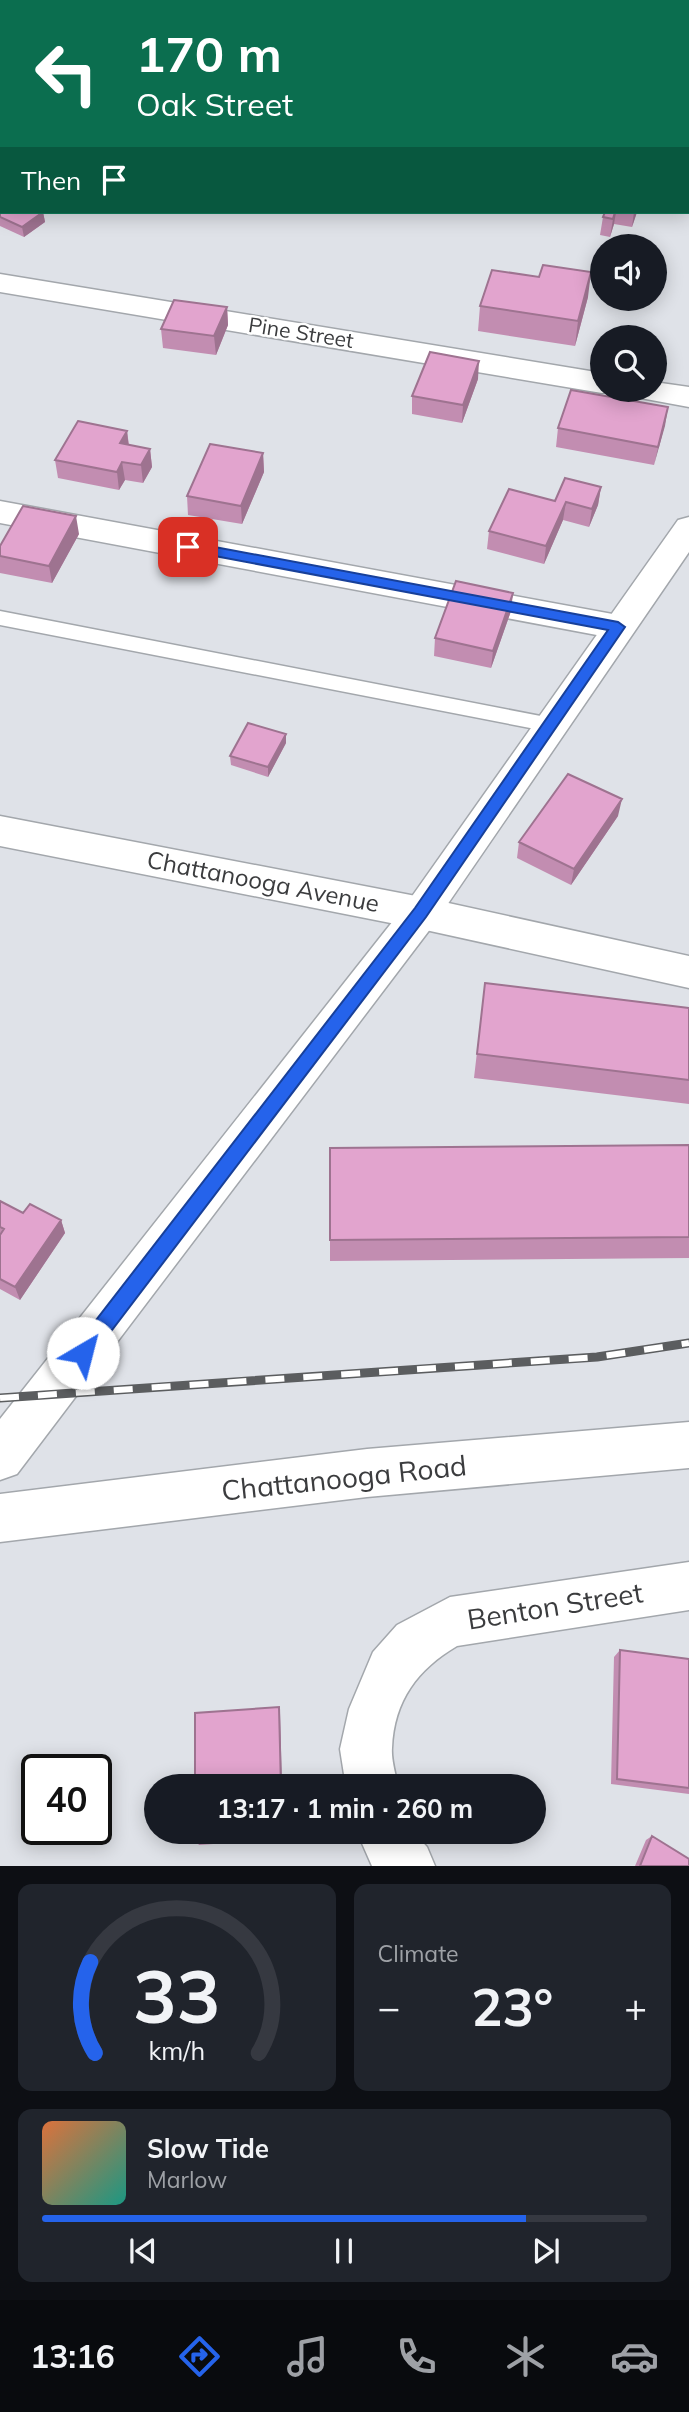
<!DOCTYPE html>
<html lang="en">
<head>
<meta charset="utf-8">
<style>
  :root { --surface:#171b24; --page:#20242c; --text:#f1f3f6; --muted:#9ea1a6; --line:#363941; --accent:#2563eb }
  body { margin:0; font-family:Mulish,sans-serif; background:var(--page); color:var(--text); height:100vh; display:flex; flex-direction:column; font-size:26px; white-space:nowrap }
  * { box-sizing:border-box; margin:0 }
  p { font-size:23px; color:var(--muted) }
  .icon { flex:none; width:38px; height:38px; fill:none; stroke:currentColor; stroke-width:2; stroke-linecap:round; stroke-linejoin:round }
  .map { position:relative; height:1866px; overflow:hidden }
  .sheet { display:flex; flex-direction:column; gap:18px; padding:18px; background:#0d0f14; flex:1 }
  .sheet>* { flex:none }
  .guide { position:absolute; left:0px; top:0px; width:690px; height:214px; box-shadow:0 4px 18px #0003; background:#0b6e4f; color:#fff; overflow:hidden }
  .fabs { position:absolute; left:590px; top:234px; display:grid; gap:14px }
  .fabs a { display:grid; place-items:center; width:77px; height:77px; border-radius:50%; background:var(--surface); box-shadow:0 4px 18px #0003; font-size:35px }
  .speed { position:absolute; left:21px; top:1754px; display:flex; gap:14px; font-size:35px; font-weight:700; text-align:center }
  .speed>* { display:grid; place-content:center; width:91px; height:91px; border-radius:50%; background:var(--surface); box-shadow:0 4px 18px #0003; line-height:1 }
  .speed .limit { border:4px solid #111; border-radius:10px; background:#fff; color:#111 }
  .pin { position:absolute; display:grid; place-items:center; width:60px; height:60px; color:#fff; margin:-30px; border-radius:14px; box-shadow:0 4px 10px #0006 }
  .me { position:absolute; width:77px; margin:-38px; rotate:37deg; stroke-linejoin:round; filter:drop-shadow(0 0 5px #0008) }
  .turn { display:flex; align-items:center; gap:24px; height:147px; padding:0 21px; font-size:32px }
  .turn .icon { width:91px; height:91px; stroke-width:2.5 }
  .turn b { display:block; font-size:49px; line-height:60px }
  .then { display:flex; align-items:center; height:66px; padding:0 21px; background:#0003; gap:14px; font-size:26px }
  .big { font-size:52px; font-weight:700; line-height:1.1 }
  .sheet .widget { flex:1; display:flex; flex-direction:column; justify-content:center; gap:10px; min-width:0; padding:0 24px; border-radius:14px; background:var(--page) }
  .sheet .dial { align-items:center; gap:0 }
  .dial svg { height:182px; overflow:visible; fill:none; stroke:var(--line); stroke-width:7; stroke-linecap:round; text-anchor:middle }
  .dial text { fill:var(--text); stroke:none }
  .song { display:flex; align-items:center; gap:21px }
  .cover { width:84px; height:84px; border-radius:10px; background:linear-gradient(135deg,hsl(20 70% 55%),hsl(170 70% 35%)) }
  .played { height:7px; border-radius:4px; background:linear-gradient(90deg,var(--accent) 80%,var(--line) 80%) }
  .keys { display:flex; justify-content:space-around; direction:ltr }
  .heat { display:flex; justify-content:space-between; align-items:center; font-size:38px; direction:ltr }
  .sheet .tiles { flex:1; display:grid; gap:18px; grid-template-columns:1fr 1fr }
  .widget:last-child { grid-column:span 2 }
  .trip { position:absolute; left:144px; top:1774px; width:402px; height:70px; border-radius:35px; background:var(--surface); box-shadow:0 4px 18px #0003; font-weight:700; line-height:70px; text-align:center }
  .dock { display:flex; height:112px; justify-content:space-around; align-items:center; background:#090b0e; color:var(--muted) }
  .dock .icon { width:49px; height:49px }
  .dock .on { color:var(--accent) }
  .dock b { font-size:32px; color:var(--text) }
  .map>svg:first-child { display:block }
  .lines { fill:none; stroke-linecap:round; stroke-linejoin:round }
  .service-casing { stroke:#a3a7ac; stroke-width:3 }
  .minor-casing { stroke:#a3a7ac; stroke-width:3 }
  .tertiary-casing { stroke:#a3a7ac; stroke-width:3 }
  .secondary-casing { stroke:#a3a7ac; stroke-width:3 }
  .service { fill:#fff; fill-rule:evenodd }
  .minor { fill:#fff; fill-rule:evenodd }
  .tertiary { fill:#fff; fill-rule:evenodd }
  .secondary { fill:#fff; fill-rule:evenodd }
  .rail-casing { stroke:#5b5d5f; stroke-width:9 }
  .rail { stroke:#fff; stroke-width:6; stroke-dasharray:19; stroke-linecap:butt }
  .wall { fill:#c28db1 }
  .shaded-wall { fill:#9e7390 }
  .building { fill:#e2a4ce; stroke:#9e7390; stroke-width:2 }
  .route { fill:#2563eb; stroke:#184099; stroke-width:2 }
  .labels { text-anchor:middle; stroke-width:5; stroke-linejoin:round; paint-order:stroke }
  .far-street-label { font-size:21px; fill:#3b3c3e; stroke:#fff }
  .street-label { font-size:24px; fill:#3b3c3e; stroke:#fff }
  .near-street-label { font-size:28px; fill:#3b3c3e; stroke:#fff }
</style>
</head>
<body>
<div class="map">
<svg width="689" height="1866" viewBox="0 0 689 1866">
  <rect width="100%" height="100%" fill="#dfe2e8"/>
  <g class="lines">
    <!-- service casing -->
    <g class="service-casing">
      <path id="service" d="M0,611L551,718L558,720L561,725L558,730L551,732L0,625Z"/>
    </g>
    <!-- minor casing -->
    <g class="minor-casing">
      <path id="minor" d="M89,0H116L118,2H90Z
        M577,0H601L576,2Z
        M2,148V165L0,166V149Z
        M688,172H689V188H688Z
        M0,274L602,373V390H611L602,393L0,292Z
        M654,382L689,387V407L635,397L631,390H654Z
        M0,501L618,615L630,618L635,627L630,636L618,639L0,523Z
        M0,816L421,897L689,956V988L421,929L0,846Z
        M689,1562V1610L457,1646C418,1669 394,1700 392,1748C391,1760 396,1775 398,1787H346L340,1749L349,1709L373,1652L397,1625L450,1597Z
        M357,1832H413L427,1847L435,1866H372Z"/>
    </g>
    <!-- tertiary casing -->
    <g class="tertiary-casing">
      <path id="tertiary" d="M689,517V552L434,924L17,1474L0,1480V1419L408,902L678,520Z"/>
    </g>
    <!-- secondary casing -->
    <g class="secondary-casing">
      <path id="secondary" d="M689,1422V1468L367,1497L0,1542V1494L367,1449Z"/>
    </g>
    <!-- service -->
    <use href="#service" class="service"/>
    <!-- minor -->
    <use href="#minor" class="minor"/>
    <!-- tertiary -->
    <use href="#tertiary" class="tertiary"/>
    <!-- secondary -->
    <use href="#secondary" class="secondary"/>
    <!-- rail casing -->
    <g class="rail-casing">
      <path id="rail" d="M0,1398L597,1357L689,1343"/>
    </g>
    <!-- rail -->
    <use href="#rail" class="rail"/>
  </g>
  <!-- wall -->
  <path class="wall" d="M0,0L2,2V27L0,26Z
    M0,67H2V115H0Z
    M0,209L43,212L45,222L24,237L0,226Z
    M605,212H637L632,227L614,224L610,237L600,235L603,217Z
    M588,297L575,346L478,331L480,306Z
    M227,307L228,325L216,355L163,348L161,329Z
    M478,379L462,423L412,414V396Z
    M668,407L654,465L556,447L558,428Z
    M127,431L129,445L150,449L152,467L143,483L125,480L119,490L58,478L55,460Z
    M263,453L264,472L242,524L188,515L187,496Z
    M601,487L598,505L589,527L563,520L544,564L487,549L489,531L555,501Z
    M79,534L52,583L0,573V546Z
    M511,611L491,668L434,656L435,638Z
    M286,743L268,777L231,765L230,756Z
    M618,816L571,885L517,858L519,842Z
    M485,983L689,1008V1104L474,1078Z
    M689,1145V1258L330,1261V1148Z
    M0,1201L23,1213L61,1220L65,1233L20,1300L0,1289Z
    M620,1650L689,1659V1794L611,1784L614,1657Z
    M196,1832H284V1839L199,1845L196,1841Z
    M652,1836L689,1866H635L646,1840Z"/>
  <!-- shaded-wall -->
  <path class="shaded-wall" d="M358,0H379L377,2H356Z
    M43,212L45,222L24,237L22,227Z
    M615,212H616L614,224L610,237L613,219Z
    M634,212H637L632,227Z
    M591,272L588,297L575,346L578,321Z
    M227,307L228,325L216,355L214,336Z
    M479,361L478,379L462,423L463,405Z
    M668,407L665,426L654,465L658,447Z
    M127,431L129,449L120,443Z
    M150,449L152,467L143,483L141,465Z
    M263,453L264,472L242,524L241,506Z
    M122,462L125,480L119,490L117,472Z
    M601,487L598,505L589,527L592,509Z
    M566,502L563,520L544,564L546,546Z
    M76,516L79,534L52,583L49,566Z
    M513,593L511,611L491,668L493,651Z
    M286,734V743L268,777V767Z
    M622,799L618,816L571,885L574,869Z
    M61,1220L65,1233L20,1300L15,1287Z
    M279,1707L280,1713L282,1787H281Z"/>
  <!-- building -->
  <path class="building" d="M0,0H51L56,2H2V10L0,9Z
    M319,0H358L356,2H317Z
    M395,0H405L411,2H393Z
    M454,0H478L484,2H453Z
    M0,67H2V98L0,97Z
    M2,208V212H43L22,227L0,217V209Z
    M605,212H615L613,219L603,217Z
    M543,265L591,272L578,321L480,306L492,270L539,277Z
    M174,300L227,307L214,336L161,329Z
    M430,352L479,361L463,405L412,396Z
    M571,390L668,407L658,447L558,428Z
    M78,421L127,431L120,443L150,449L141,465L122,462L117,472L55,460Z
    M210,444L263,453L241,506L187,496Z
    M565,478L601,487L592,509L566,502L546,546L489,531L509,489L555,501Z
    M23,506L76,516L49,566L0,556V546Z
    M456,581L513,593L493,651L435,638Z
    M248,723L286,734L268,767L230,756Z
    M568,774L622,799L574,869L519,842Z
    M485,983L689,1008V1080L477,1054Z
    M689,1145V1237L330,1240V1148Z
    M0,1201L23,1213L30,1204L61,1220L15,1287L0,1279V1235L4,1229L0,1227Z
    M620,1650L689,1659V1788L617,1779Z
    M279,1707L281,1787H195V1713Z
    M196,1832H283V1835L196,1841Z
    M652,1836L689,1859V1866H640Z"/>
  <!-- route -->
  <path class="route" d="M188,542L618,622L625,627L426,917L90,1359L83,1362L76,1359L74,1353L76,1346L415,908L608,630L183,550L181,547Z"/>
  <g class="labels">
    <!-- far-street labels -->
    <g class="far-street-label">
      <text transform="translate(301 333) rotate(9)" y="7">Pine Street</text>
    </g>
    <!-- street labels -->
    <g class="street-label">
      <text transform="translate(263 882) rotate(11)" y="8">Chattanooga Avenue</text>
    </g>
    <!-- near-street labels -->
    <g class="near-street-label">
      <text transform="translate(344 1478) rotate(-6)" y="10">Chattanooga Road</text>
      <text transform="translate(555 1606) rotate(-9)" y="10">Benton Street</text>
    </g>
  </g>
</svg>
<div class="fabs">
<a><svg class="icon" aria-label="sound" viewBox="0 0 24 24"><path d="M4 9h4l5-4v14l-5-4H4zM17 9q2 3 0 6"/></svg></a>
<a><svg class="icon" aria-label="search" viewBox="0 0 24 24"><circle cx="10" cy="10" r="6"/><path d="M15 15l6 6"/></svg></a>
</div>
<div class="speed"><div class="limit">40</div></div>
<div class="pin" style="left:188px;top:547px;background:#d93025"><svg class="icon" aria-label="arrive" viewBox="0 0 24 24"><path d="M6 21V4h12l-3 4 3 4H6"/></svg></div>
<svg class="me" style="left:83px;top:1353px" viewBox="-20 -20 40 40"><circle r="19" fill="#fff"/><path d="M0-13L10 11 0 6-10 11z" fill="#2563eb"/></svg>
<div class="trip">13:17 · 1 min · 260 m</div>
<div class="guide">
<div class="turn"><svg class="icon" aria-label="left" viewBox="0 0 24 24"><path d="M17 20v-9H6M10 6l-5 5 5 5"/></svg><div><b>170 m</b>Oak Street</div></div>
<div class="then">Then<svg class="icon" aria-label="arrive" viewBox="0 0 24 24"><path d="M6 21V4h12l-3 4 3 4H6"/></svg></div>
</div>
</div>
<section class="sheet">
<div class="tiles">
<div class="widget dial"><svg viewBox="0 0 100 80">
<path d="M14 69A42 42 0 1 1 86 69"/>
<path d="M14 69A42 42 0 0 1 12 29" stroke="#2563eb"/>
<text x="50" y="56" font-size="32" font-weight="700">33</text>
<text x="50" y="72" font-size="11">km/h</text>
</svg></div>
<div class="widget"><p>Climate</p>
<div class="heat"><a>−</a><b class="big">23°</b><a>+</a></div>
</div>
<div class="widget">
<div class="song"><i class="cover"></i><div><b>Slow Tide</b><p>Marlow</p></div></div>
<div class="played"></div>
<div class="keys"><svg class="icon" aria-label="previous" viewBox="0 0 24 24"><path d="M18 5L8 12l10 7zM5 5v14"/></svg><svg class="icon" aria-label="pause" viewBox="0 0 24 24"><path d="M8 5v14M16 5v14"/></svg><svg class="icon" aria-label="next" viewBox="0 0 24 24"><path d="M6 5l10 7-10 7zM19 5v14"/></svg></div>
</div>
</div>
</section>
<nav class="dock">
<b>13:16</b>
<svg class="icon on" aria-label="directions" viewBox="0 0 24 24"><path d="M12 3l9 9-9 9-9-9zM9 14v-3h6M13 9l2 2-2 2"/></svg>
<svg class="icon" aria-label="music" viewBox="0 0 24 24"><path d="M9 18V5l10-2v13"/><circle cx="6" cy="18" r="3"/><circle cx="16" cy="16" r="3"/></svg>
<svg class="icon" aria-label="phone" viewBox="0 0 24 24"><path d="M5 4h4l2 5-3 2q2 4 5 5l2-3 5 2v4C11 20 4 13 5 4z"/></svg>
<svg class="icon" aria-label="climate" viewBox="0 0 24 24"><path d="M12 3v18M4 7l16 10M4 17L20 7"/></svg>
<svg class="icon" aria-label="car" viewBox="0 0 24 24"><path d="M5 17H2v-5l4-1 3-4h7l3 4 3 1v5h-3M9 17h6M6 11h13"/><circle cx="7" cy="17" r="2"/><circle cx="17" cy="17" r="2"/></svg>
</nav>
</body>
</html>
